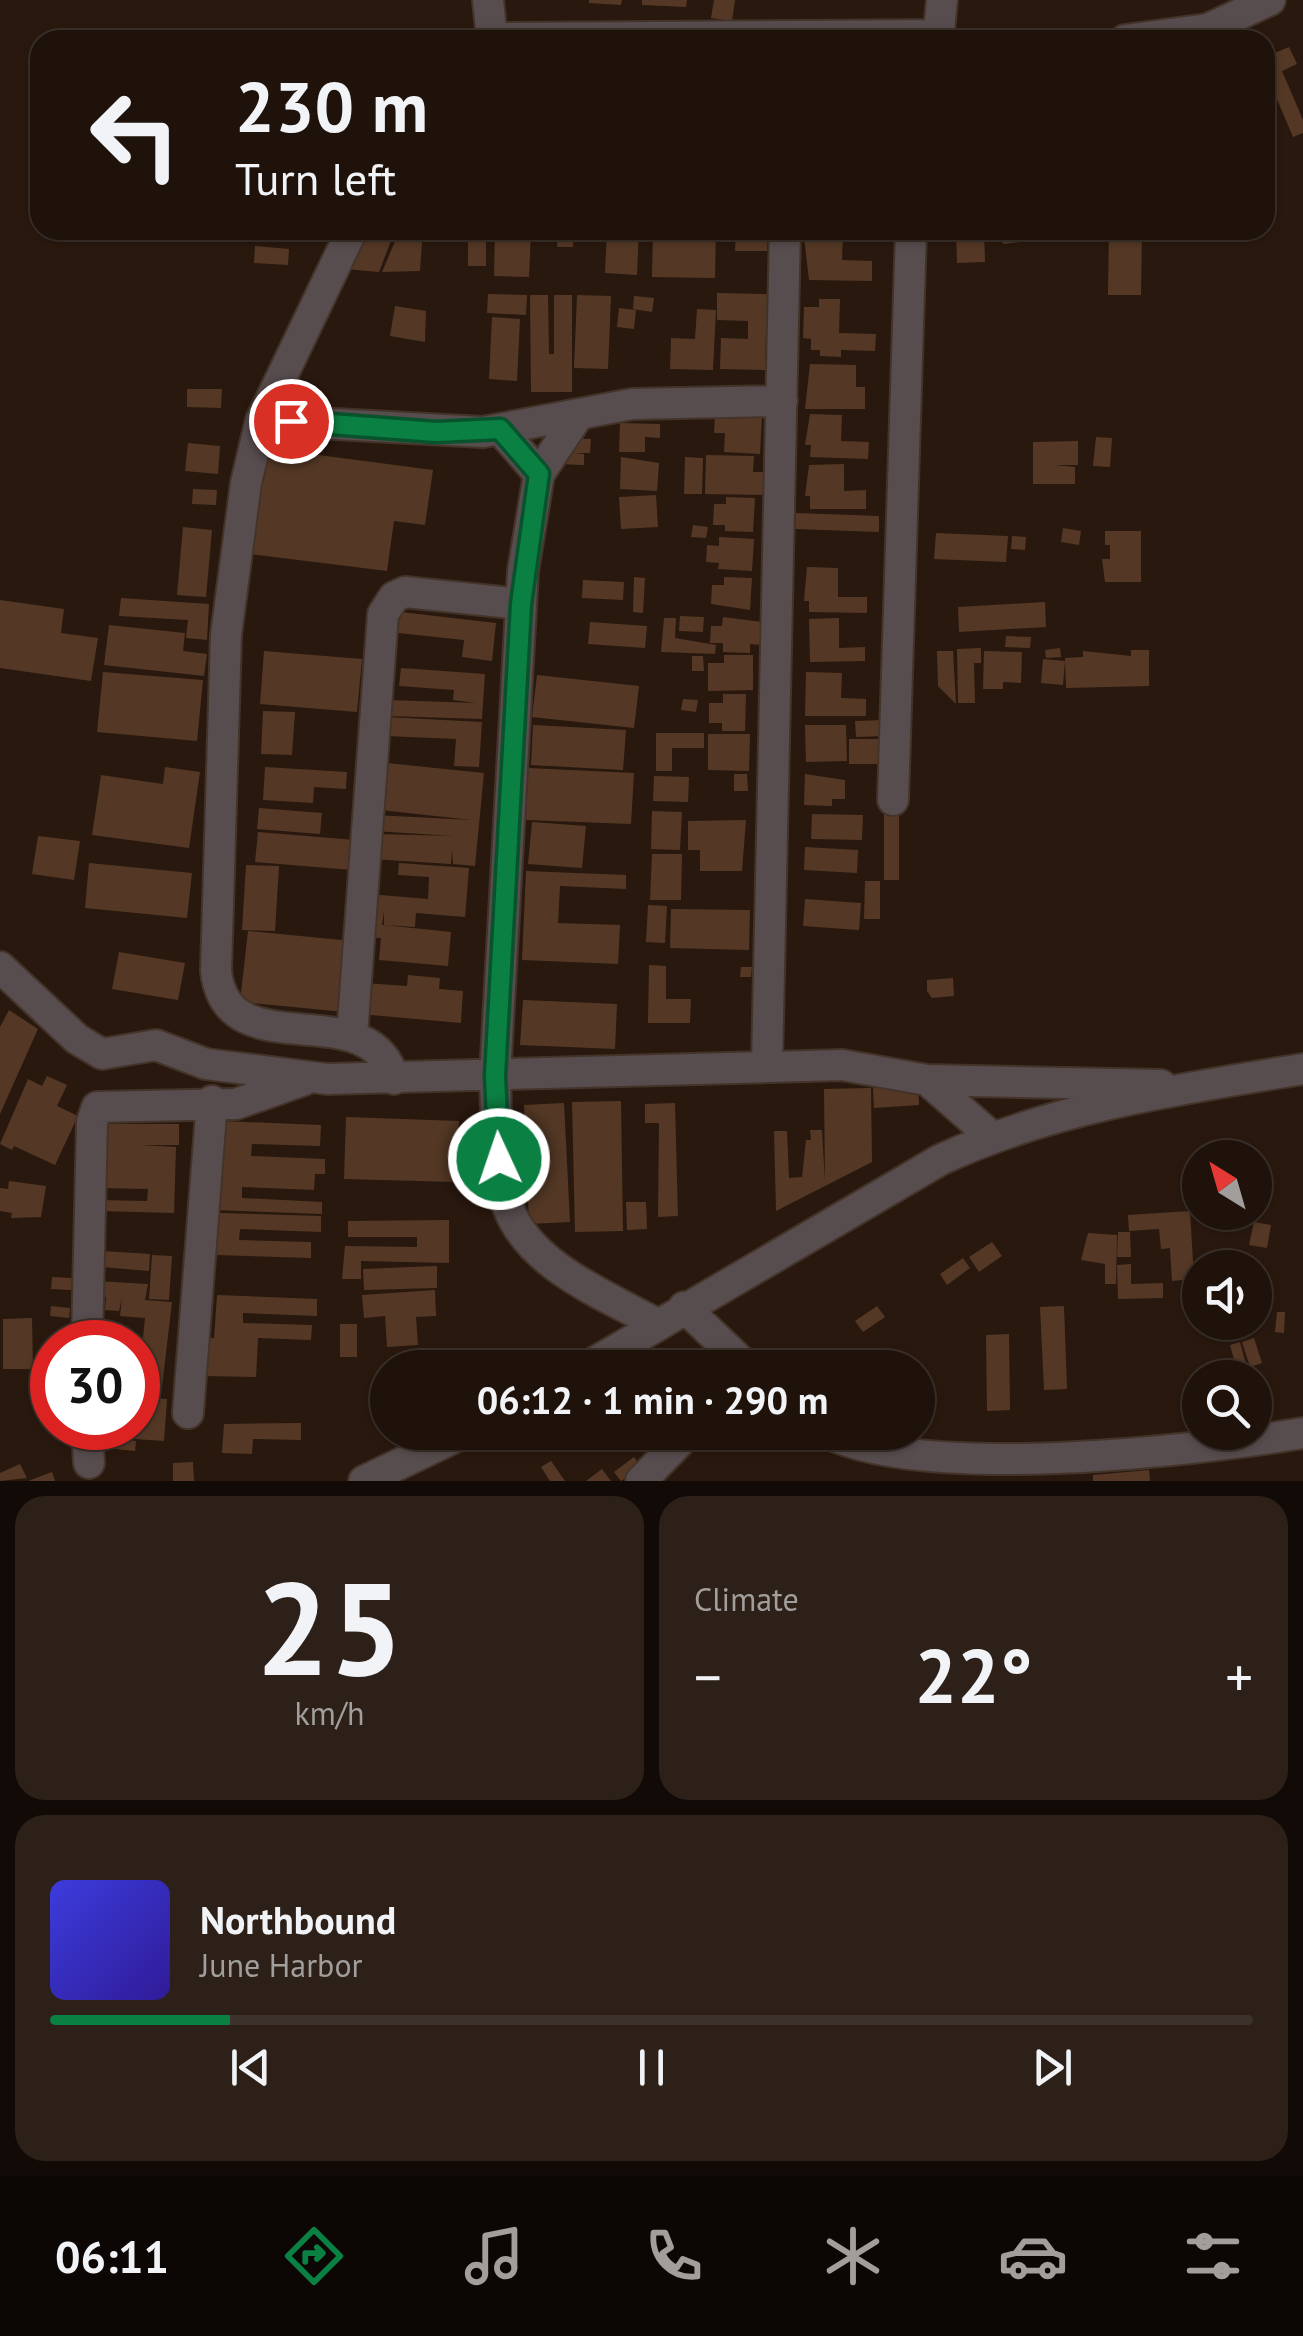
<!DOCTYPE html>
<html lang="en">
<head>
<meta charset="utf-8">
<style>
  :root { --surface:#1f120a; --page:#2c2018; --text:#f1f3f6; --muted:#a19e9c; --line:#3c322b; --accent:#0b8043 }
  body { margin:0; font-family:"PT Sans",sans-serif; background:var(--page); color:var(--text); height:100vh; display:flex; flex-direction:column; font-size:38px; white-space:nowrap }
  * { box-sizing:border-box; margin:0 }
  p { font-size:32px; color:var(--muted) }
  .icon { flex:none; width:55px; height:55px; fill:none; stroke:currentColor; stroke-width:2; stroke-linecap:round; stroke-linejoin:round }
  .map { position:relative; height:1481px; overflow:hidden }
  .sheet { display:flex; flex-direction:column; gap:15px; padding:15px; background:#110a06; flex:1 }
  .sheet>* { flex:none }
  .hud { position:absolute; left:30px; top:30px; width:1245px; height:210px; border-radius:30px; box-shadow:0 2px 8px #0004,0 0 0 2px var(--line); background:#1f120a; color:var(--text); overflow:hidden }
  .needle { width:65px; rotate:323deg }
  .fabs { position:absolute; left:1182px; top:1140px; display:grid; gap:20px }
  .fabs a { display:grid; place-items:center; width:90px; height:90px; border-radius:50%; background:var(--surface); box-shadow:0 2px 8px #0004,0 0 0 2px var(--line); font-size:50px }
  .speed { position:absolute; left:30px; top:1320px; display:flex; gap:20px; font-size:50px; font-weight:700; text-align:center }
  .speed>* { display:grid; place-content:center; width:130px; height:130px; border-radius:50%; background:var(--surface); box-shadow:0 2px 8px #0004,0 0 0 2px var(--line); line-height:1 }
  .speed .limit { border:15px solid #d22; background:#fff; color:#111 }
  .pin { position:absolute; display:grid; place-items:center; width:85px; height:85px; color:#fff; margin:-42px; border:5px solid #fff; border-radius:50%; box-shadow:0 2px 10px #0007 }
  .me { position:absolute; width:110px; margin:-55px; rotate:357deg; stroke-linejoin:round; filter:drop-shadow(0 0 8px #0008) }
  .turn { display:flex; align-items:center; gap:35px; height:210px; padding:0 40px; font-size:45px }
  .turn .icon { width:130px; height:130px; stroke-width:2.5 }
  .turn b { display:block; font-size:70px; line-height:85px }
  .big { font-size:75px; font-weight:700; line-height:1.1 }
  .sheet .tile { flex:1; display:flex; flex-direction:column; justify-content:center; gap:15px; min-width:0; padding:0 35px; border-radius:30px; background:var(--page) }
  .sheet .dial { align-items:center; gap:0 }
  .dial b { font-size:130px; line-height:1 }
  .song { display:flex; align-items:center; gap:30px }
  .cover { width:120px; height:120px; border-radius:15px; background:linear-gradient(135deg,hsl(240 70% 55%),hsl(250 70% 35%)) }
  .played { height:10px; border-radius:5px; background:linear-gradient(90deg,var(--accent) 15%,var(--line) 15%) }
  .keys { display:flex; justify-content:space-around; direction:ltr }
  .heat { display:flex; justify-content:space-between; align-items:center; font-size:55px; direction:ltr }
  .sheet .tiles { flex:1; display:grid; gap:15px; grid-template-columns:1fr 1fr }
  .tile:last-child { grid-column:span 2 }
  .trip { position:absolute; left:370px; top:1350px; width:565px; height:100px; border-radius:50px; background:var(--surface); box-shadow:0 2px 8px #0004,0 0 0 2px var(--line); font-weight:700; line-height:100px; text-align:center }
  .menu { display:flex; height:160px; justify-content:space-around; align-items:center; background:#0c0704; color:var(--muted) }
  .menu .icon { width:70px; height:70px }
  .menu .current { color:var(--accent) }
  .menu b { font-size:45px; color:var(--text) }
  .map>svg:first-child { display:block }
  .building { fill:#543825 }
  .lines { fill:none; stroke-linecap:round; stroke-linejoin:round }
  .minor-casing { stroke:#433329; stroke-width:34 }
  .minor { stroke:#574c4e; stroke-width:30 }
  .route-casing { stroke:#07532c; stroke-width:25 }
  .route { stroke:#0b8043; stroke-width:18 }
</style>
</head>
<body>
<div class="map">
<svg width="1303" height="1481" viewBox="0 0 1303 1481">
  <rect width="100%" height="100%" fill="#29180e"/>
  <!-- building -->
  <path class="building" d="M589,0H622L621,5L589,3Z
    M642,0H687L686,7L642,5Z
    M714,0H735L732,21L711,18Z
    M1289,47L1297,64L1282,71L1303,120V133L1293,137L1265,71V57Z
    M360,230H395L379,272L345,269Z
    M468,230H486V266H468Z
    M495,230H531L529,277L494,276Z
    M558,230H574L573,247H557Z
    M607,230H639L637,275L605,273Z
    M653,230H716L715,278L652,277Z
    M736,230H768L767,251H735Z
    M956,230H984L985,262L957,263Z
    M1001,230H1027L1028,241L1003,244Z
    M1031,230H1046L1047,238L1032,240Z
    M1109,230H1142L1141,295H1108Z
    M810,232L843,233L842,260L872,261V281L809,280L804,237Z
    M396,239L422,242L420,271L382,272Z
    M255,246L289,249L288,265L254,263Z
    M717,293L767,294L765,370L720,369L721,338L748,339V321L717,320Z
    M488,294L527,295L526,315L487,313Z
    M530,295H548L549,354H554V295H572V392H531Z
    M577,295L611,296L608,369L574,368Z
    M634,296L654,298L652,312L633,309Z
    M819,299H840L839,333L876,334L875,351L841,350V357L820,356V350H811V339L803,338L804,307H819Z
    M395,306L426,311L425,342L390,336Z
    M619,308L636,310L634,329L617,327Z
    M697,309L716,310L713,370L670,369L671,338L695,339Z
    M492,317L520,319L517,381L489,379Z
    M810,364L856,365V387H865V409H805Z
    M187,389H222L221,408L187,407Z
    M715,414L762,416L760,454L724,452L725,433H714Z
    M810,414L842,415L841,441L869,442L868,459L810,457L811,445H805Z
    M620,423L660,424V438L645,437V452H619Z
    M1096,437L1112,438L1110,467L1093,466Z
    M563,438L591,439L590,453H573L584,454V465L559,464Z
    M1078,441V465H1055L1075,467V484H1033V442Z
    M188,443L220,446L218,474L185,471Z
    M265,448L433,470L425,525L394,521L387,571L251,554Z
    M706,455L754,456L753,472H764V495L705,494Z
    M621,457L659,463L657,491L620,489Z
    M685,457L703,458L702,494H684Z
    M844,464V491L866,490V509H810V496H805L809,465Z
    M193,489L217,490L216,505L192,504Z
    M656,495L658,527L621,529L619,497Z
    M726,497L755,498L753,532L725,531V525H713L714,504H726Z
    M796,513L879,516V532L795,529Z
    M693,525L708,527L706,538L691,537Z
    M183,527L212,530L206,597L177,595Z
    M1063,528L1081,531L1079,545L1061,542Z
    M1105,531H1141V582H1105L1102,559H1110V545H1105Z
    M936,533L1008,536L1006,562L934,559Z
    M1012,536L1026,537L1025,550L1011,549Z
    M719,537L754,539L752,571L718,569L719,563L706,562L707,545L719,546Z
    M807,567L838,568V597H867V613L809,612V601H804Z
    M634,577L645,578L643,613L633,612Z
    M724,577L752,578L750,610L711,604L712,585H724Z
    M583,580L624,582L623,600L582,598Z
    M121,598L209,604L207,640L186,638L188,620L119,616Z
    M0,600L64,609L61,633L98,638L91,681L0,668Z
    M1045,602L1046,627L959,632L958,607Z
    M392,611L496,623L492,661L462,657L464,640L389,632Z
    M680,616L704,617L703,632L679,631Z
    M723,617L762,622L761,645L750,644V653L723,652V643H710L711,626H722Z
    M664,618H676L675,638L716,645L715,654L661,652Z
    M839,618V648L865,647V661L810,662L809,619Z
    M590,622L647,626L645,648L588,644Z
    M109,625L185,633L183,651L207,654L204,676L104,665Z
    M1006,636L1031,637L1030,648L1005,647Z
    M981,648V663H974L975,703H958L957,649Z
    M1060,648L1061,657L1046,658L1045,650Z
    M1131,650H1149V686L1066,688L1065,658L1083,657V651L1131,656Z
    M264,651L362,659L357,712L260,704Z
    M937,651H953L956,704L938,686Z
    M984,651L1022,652L1021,683L1003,682V689H983Z
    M724,655H753V690L708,691V663H724Z
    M692,656H703L704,671H692Z
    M1043,659L1065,661L1063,685L1041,683Z
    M401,668L485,674L482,719L387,716L388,700L476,703L453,700L454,690L399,686Z
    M103,672L203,680L197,741L97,732Z
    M806,672L842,673L841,698L866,699V716H805Z
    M537,675L639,686L634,728L532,717Z
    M723,694H746L745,731H722V723H709V703H723Z
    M683,699L698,700L696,712L681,710Z
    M263,711L295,712L292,755L261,754Z
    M386,717L482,722L479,767L454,766L456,739L385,736Z
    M884,720L885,736L856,737L855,721Z
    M533,725L626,730L623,770L531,765Z
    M805,725H846L847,761L806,762Z
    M656,733H704V748H672V771H656Z
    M708,734H750L749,771L708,770Z
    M849,739H887V764H849Z
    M377,762L484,773L475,866L453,864L452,850L451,864L372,859L374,834L455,836L373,831L374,815L472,820L371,809Z
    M165,767L200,772L189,848L92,835L101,775L163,784Z
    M265,767L347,772L346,789L314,787L313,803L263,800Z
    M528,768L634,773L631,824L526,820Z
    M734,774H747L748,791H734Z
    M805,774L845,780V799H832V806L804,805Z
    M654,776L689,777L688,802L653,801Z
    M259,808L322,813L320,834L257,829Z
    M652,811L682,812L680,850L651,849Z
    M884,813H899V880H884Z
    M812,814L863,815L862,840L811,839Z
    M746,820L742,871H700V850H688V821Z
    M532,822L586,826L582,868L528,864Z
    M258,832L355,840L352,870L255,862Z
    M38,836L80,841L74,880L32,874Z
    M805,847L858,850L857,873L804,870Z
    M652,854H682L681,900H650Z
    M89,863L192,873L187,918L85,908Z
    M399,863L469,868L465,917L416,913L415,927L384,925V911L382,925L374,924L451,932L448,966L379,960L381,938L366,937L369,894L428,899L429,877L398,875Z
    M246,865L279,866L275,931L242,930Z
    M526,871L626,875V889L560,886L558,923L620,925L618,964L522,960Z
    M865,881H880V919H864Z
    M805,899L861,903L859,930L803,926Z
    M648,905L667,906L665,943L646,942Z
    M671,909L750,910L749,950L670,948Z
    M248,931L352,941L344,1012L240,1002Z
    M119,952L185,963L178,1000L112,989Z
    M649,965L666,966V999H691L690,1023H648Z
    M741,967H752L751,977H740Z
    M408,975L440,978L439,989L463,991L461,1023L360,1014L364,983L407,986Z
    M953,978L954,996L932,998L927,991V980Z
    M523,1000L617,1004L615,1049L520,1045Z
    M9,1010L38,1029L0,1114V1027Z
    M47,1076L67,1085L57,1106L78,1116L55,1165L14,1146L12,1150L0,1144L28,1079L42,1086Z
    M918,1086L919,1105L874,1108L873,1088Z
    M871,1088L872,1162L776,1211L774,1131H787L789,1178L802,1177L806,1140H811L810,1130H822L825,1182L824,1089Z
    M621,1101L623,1231L575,1232L572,1102Z
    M564,1103L570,1222L529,1224L524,1105Z
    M675,1103L678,1216L658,1217L659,1123H645V1104Z
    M346,1117L459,1121L456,1182L344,1179Z
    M221,1121L321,1125L320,1146L252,1144L251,1156L325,1159V1174H315L314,1190L242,1187V1198L322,1202V1214L215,1210Z
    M103,1124H179V1145H140L176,1147L174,1213L99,1211L100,1200L147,1201L148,1189L100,1188Z
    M9,1181L46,1186L41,1217L11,1218L12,1213L0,1211V1188L8,1189Z
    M626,1202H646L647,1229L627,1230Z
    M1190,1211L1194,1279L1172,1281L1170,1248L1161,1249L1159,1229L1129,1231L1128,1215Z
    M218,1213L321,1216V1232L240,1229L239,1240L311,1242V1258L216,1255Z
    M449,1220V1263L361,1261V1279H342L345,1246L417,1247V1237H348V1221Z
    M1254,1222L1271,1225L1267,1248L1249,1245Z
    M1118,1232H1130L1131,1257H1117Z
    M1088,1233L1117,1235L1116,1284H1105V1264L1081,1260Z
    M992,1242L1002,1256L979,1272L969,1257Z
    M103,1251L150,1254L149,1271L102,1267Z
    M152,1255L172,1256L169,1300L149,1299Z
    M963,1258L970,1268L947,1285L940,1274Z
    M1131,1264V1284L1163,1283V1298L1118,1299L1117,1265Z
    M437,1266V1288L364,1290L363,1269Z
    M52,1277L72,1278L71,1290L51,1289Z
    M96,1281L148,1284L145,1300L172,1302L162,1387L138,1385V1347L142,1348L145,1318L120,1316L122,1298L119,1311L105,1310L106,1297L95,1296Z
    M435,1290L436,1316L416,1317L418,1345L387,1347L385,1316L364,1318L362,1295Z
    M217,1295L317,1299V1316L243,1313V1323L312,1325L311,1340L258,1338L256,1377L203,1376L204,1338H214Z
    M51,1306L70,1308L69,1318L50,1316Z
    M877,1306L885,1317L863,1332L855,1321Z
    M1064,1306L1067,1389L1044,1390L1040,1307Z
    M1277,1312H1285L1284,1333L1275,1332Z
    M32,1318L33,1369H3V1319Z
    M340,1324H357V1357H340Z
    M1009,1334L1010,1410L987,1411L986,1335Z
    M1254,1338L1262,1363L1250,1367L1242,1342Z
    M1240,1342L1247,1368L1237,1370L1230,1345Z
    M138,1397L167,1399L164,1441L92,1436L93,1428H138Z
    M301,1423V1440L253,1439L252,1454L222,1453L224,1424Z
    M116,1439L136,1441L135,1451L115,1449Z
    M634,1457L642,1468L621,1481L614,1472Z
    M551,1461L565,1481H550L541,1467Z
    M193,1462L194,1481H173V1463Z
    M20,1464L27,1478L0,1481V1473Z
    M602,1469L611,1481H586Z
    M1149,1470L1150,1481H1093V1475Z
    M52,1472L55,1481H28Z"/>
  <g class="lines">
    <!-- minor casing -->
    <g class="minor-casing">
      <path id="minor" d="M488,0L492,40
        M492,38L939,35
        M938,40L942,0
        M1125,40L1208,29L1270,0
        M352,230L261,420L246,483L226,635L216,971C227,1071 369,990 394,1079
        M579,414L539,474L523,571L495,1076C497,1118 493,1167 508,1207C530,1267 606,1295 657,1324
        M261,420L483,432L632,404L782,401
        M500,429L539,474
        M893,800L911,230
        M0,967L77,1039L102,1054L156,1045L206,1064L327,1079L842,1065L927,1080L991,1136
        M352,1036L383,614L394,597L405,592L521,604
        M767,1065L785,230
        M927,1080L1161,1085
        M684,1307L748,1368
        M87,1342L92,1122L97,1107L236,1104L304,1080
        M585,1368L940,1160C1054,1107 1179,1089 1303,1069
        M188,1413L212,1101
        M87,1428L89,1463
        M825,1432C923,1481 1187,1452 1303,1433
        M364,1481L466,1432
        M641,1481L689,1432"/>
    </g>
    <!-- minor -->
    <use href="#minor" class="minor"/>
  </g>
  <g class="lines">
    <!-- route casing -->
    <g class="route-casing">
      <path id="route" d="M291,421L436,432L500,429L539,474L521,604L495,1076L499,1159"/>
    </g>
    <!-- route -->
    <use href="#route" class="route"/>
  </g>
</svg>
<div class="fabs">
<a><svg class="needle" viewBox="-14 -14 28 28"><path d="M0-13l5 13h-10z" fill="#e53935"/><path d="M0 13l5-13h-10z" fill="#a19e9c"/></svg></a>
<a><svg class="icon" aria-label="sound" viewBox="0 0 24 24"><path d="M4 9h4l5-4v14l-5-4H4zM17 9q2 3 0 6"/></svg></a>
<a><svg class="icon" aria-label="search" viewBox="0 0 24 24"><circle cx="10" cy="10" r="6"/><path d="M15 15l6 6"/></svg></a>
</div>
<div class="speed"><div class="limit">30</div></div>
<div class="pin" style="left:291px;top:421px;background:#d93025"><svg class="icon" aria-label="arrive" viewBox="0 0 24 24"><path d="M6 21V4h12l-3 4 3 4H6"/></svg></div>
<svg class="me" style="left:499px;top:1159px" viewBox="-20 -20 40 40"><circle r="17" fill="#0b8043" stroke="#fff" stroke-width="3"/><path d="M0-11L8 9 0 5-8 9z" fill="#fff"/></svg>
<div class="trip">06:12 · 1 min · 290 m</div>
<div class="hud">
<div class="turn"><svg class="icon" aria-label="left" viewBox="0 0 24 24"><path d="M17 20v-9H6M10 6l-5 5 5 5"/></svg><div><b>230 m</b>Turn left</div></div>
</div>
</div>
<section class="sheet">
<div class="tiles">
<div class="tile dial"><b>25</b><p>km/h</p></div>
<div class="tile"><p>Climate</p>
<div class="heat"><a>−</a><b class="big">22°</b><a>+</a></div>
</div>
<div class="tile">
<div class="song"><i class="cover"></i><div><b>Northbound</b><p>June Harbor</p></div></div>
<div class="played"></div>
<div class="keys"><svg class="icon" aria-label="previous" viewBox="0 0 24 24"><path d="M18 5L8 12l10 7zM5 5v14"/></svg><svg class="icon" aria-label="pause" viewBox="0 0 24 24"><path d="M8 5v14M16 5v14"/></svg><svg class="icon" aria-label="next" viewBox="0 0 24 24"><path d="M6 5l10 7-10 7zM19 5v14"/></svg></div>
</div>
</div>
</section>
<nav class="menu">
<b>06:11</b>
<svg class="icon current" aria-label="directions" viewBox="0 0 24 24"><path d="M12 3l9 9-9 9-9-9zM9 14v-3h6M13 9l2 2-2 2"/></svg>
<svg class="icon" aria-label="music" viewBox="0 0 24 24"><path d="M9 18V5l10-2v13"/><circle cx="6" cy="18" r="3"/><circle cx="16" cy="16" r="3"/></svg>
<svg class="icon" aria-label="phone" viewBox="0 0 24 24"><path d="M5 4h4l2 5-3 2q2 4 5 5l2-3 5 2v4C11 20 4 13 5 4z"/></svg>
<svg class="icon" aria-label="climate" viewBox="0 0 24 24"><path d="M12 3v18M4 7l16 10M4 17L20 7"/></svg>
<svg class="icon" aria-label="car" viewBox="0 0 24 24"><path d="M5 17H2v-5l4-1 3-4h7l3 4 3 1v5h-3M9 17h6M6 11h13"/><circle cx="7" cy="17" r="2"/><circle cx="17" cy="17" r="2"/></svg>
<svg class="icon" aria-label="filters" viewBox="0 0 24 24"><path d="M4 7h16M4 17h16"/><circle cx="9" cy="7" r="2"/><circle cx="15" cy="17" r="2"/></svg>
</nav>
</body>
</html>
